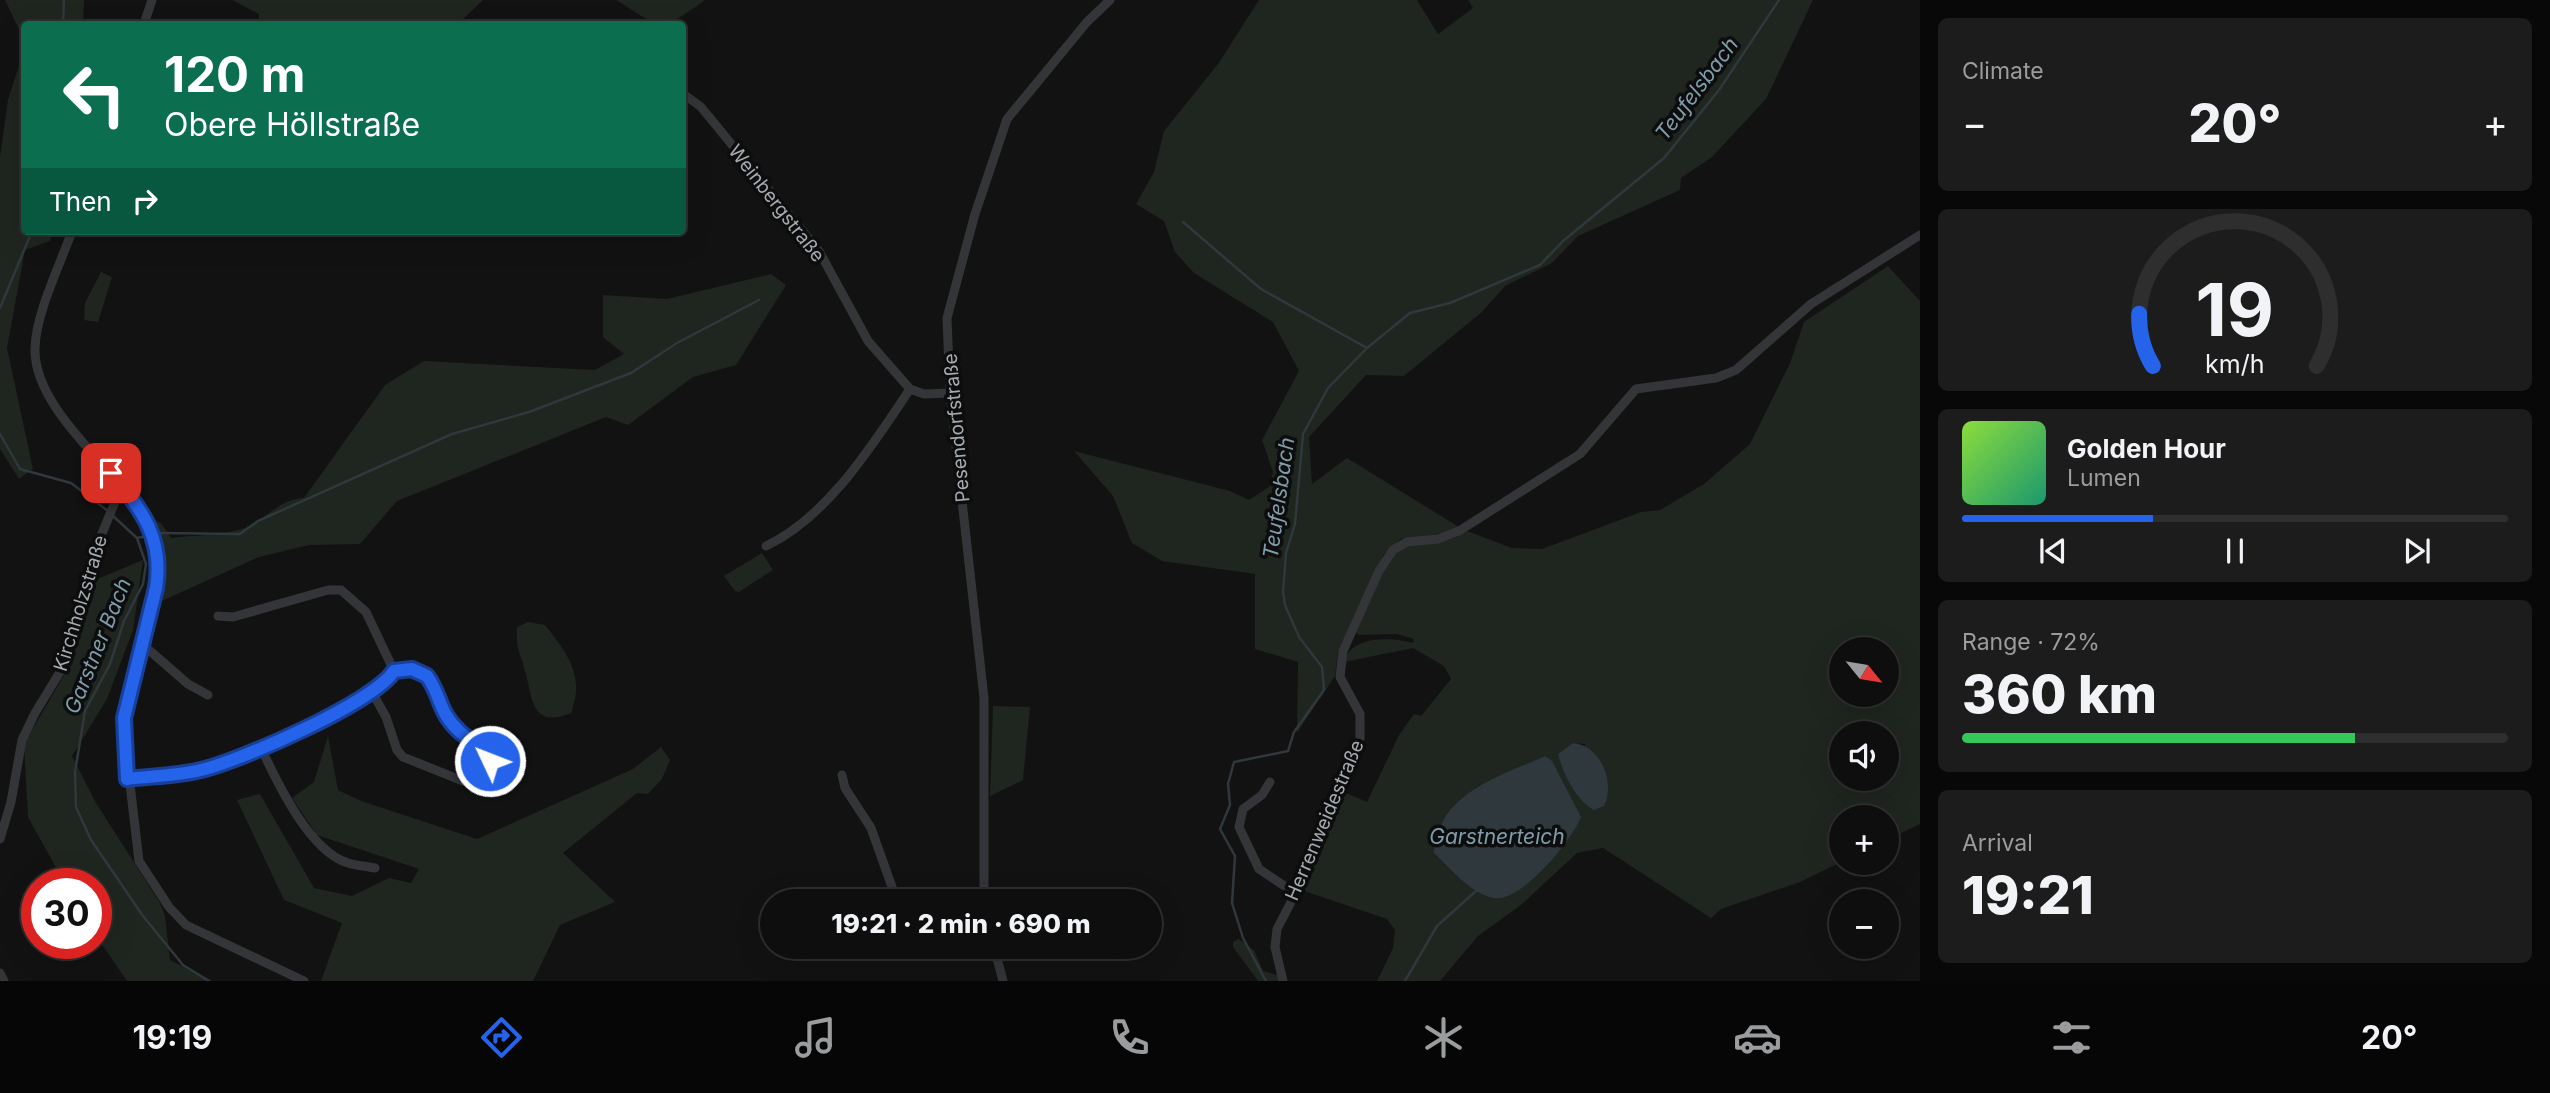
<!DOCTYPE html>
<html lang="en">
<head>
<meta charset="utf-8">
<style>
  :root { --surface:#0e0e0e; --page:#1c1c1c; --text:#f1f3f6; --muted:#9b9c9e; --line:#2e2e2e; --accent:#2563eb }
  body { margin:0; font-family:Inter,sans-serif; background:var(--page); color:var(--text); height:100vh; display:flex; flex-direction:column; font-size:26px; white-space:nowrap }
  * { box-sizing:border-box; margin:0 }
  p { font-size:23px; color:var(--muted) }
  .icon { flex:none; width:38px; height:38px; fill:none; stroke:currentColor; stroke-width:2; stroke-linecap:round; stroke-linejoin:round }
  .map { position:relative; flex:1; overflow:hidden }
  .details { display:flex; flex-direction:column; gap:18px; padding:18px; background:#080808; width:630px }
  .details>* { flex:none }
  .top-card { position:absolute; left:21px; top:21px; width:665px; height:214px; border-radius:7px; box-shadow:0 7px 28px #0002,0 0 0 2px var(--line); background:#0b6e4f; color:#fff; overflow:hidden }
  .needle { width:46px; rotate:120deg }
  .fabs { position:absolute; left:1829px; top:637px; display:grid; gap:14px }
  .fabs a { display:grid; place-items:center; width:70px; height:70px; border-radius:50%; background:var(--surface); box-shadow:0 7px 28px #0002,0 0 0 2px var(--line); font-size:35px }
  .speed { position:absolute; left:21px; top:868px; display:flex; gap:14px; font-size:35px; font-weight:700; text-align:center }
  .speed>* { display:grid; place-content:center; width:91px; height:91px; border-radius:50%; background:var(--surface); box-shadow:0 7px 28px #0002,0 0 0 2px var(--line); line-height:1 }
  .speed .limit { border:10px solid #d22; background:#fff; color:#111 }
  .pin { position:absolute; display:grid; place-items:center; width:60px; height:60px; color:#fff; margin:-30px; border-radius:14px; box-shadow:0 4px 10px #0006 }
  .me { position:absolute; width:77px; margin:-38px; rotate:313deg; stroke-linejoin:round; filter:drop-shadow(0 0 5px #0008) }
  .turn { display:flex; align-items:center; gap:24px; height:147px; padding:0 28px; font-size:32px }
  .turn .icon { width:91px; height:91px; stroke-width:2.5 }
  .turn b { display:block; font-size:49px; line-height:60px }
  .then { display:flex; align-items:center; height:66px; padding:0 28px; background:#0003; gap:14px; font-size:26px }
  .big { font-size:52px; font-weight:800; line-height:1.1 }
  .details .widget { flex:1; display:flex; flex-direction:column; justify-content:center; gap:10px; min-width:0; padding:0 24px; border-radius:10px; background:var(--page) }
  .details .dial { align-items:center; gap:0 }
  .dial svg { height:182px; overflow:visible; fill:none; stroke:var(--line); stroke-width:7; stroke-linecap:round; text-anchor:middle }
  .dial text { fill:var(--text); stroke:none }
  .song { display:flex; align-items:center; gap:21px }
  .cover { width:84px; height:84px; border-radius:10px; background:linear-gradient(135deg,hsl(90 70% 55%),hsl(160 70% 35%)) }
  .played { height:7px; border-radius:4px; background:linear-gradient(90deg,var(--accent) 35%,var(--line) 35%) }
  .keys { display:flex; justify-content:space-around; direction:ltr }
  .heat { display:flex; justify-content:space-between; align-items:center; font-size:38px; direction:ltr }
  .charge { height:10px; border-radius:5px; background:linear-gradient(90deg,#34c759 72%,var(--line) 0) }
  .trip { position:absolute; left:760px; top:889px; width:402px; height:70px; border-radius:35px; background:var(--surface); box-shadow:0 7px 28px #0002,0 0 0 2px var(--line); font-weight:800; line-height:70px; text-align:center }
  .dock { display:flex; height:112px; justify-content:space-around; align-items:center; background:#060606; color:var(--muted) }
  .dock .icon { width:49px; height:49px }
  .dock .on { color:var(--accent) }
  .dock b { font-size:32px; color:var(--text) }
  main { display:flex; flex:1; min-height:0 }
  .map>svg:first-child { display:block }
  .green { fill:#1f251f; fill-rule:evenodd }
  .water { fill:#2f383c }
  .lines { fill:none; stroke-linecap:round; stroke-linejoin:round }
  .stream { stroke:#2f383c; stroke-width:2.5 }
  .minor { stroke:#333538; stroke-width:9 }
  .route-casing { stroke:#184099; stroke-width:18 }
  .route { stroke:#2563eb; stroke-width:12 }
  .labels { text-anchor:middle; stroke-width:7; stroke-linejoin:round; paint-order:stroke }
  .street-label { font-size:19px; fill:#a5abb2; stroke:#0d0d0e }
  .water-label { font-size:21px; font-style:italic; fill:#7f9daa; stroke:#0d0d0e }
</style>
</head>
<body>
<main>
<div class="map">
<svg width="1920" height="981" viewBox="0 0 1920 981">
  <rect width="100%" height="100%" fill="#121213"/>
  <!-- green -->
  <path class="green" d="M5,0H84L83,24H24V40Z
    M232,0H483L461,21L463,24H259V14Z
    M616,0H705C658,34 663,29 616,0Z
    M1259,0H1417L1438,34L1473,8L1468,0H1813L1766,99L1712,157L1681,178L1680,190L1578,236L1552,263L1505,286L1482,312L1404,376L1366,375L1309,437L1312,484L1347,458L1459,527L1434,535L1401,539L1384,554L1338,652L1335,676L1297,733L1298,662L1255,649V574L1162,561L1132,543L1113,496L1074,451L1230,491L1249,500L1269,487L1273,472L1262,440L1299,371L1273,322L1194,273L1175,252L1164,221L1136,204L1154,172L1164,131L1218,64Z
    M24,49V231H52L50,241L25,250L7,348L33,469L19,479L0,449V157L8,100Z
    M1888,266L1920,301V824L1887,840L1886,817H1841V862L1800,882L1721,909L1711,918L1603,848L1577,853L1521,905L1478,936L1440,981H1377L1393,948L1395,930L1387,919L1301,890L1325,825L1342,791L1367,802L1399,735L1414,714L1421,716L1451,679L1444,666L1413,648L1344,662C1351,635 1392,637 1413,643L1414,639L1397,634L1358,635L1356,631C1366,607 1382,552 1410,546C1433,540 1445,546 1467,531L1512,548L1542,549L1641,512L1660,510L1704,484L1750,444L1790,363L1804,322ZM1841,649H1886V695H1841ZM1841,733H1886V779H1841ZM1573,743L1585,744L1581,799L1559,755ZM1545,756L1495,898C1462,883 1453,868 1435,837C1454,787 1500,776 1545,756Z
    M101,272L112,277L98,322L84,320L85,303Z
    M771,274L786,285L736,365L693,377L628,425L606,417L397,501L360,544L309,545L259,557L162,601L164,583L156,521L161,523L171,538C194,535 220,536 242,529C265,521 278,499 304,498L385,385L424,361L595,370L624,354L603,337V295L667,299Z
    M762,553L773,570L739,592L735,591L724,576Z
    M143,560L133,630L107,699L72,756L96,803L160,903L165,916L170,960L213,981H127L96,936V884H65L28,817L24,744L71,663L90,582Z
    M528,622L545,625C568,654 585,676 571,713C531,729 533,699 525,671C520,650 516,652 517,627Z
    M993,706L1030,707L1023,780L990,796Z
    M328,736L338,790L361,801L477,839L633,769L661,747L670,760L662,779L648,794L637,793L563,853L615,902L560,925L533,981H321L342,923L284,900L237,800L260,794L314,888L352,896L389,878L411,883L419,869L317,835L292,798L314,782Z
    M1239,939L1254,950L1263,971L1277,975L1281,981H1258L1233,947V942Z"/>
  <!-- water -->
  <path class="water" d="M1573,743C1600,745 1616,782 1604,806L1594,810C1576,800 1563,774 1558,754Z
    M1545,756L1552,761L1581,817C1573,839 1521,903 1494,898C1471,894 1450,868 1434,853C1438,793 1498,777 1545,756Z"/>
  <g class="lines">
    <!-- stream -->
    <path class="stream" d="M63,24L64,0
      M1183,222L1261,289L1367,348
      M0,308L32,231
      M0,434L20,469L71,483L108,511
      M113,516L137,538L146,564L143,584L124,621L110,664L85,711L75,772L76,807L91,840L143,916L183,965L209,981
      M158,533L240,534L258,521L452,434L529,412L631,373L677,343L759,300
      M137,538L147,536
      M1266,981L1243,938L1232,903L1235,856L1220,829L1230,805L1228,784L1234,762L1288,751L1294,732L1324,690L1322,667L1299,637L1285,605L1283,592L1286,553L1295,524L1303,434L1328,388L1367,348L1410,313L1450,303L1540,265L1563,241L1664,158L1719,90L1779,0
      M1405,981L1437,926L1477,890"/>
    <!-- minor -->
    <path class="minor" d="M144,24L152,0
      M682,93L701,107L819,251L868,341L910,389L924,394L950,393
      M72,231C60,265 36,313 35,348C33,406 110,466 142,510L156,541L157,578L126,706L124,733L139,861L169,907L186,925L304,981
      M766,546C828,517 873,444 910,389
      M142,644L188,684L208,695
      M372,692L386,717L397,750L403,757L468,783L481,780L489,764L488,752C475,739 458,733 446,718C428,695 438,659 394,671
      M261,748C277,782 309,851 348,863C357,866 366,866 375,868
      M842,775L845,788L871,828L897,901
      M127,779C151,776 177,776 201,770C241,761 373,703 394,671L366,612L341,590H328L233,617L218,616
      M1270,782L1262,795L1243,809L1239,827L1259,869L1295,893
      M0,839L11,802L22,740L35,713L63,667L91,560L122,485
      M984,901V698L950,393L947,318L975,214L1007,119L1087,22L1110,0
      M900,947C913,962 930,955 945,947
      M994,947L1003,981
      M0,973L4,981
      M1283,981L1275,947L1277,929L1303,879L1321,824L1360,739V714L1340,677L1343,651L1379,571L1393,550L1407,542L1438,539L1459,531L1580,454L1636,389L1716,378L1736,370L1811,304L1920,235"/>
  </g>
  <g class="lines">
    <!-- route casing -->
    <g class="route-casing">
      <path id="route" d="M111,473C142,509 164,539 156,588L124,718L127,779C151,776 177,776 201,770C242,760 373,703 394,671L412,669L427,676C441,695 438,711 458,730C468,741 488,745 490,761"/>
    </g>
    <!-- route -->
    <use href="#route" class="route"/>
  </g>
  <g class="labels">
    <!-- street labels -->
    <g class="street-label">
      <text transform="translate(777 203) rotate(52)" y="7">Weinbergstraße</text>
      <text transform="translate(956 428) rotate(-95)" y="7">Pesendorfstraße</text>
      <text transform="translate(80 603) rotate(-73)" y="7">Kirchholzstraße</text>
      <text transform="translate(1324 820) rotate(-67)" y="7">Herrenweidestraße</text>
    </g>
    <!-- water labels -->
    <g class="water-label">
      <text transform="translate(1697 89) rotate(-53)" y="7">Teufelsbach</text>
      <text transform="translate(1279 498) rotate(-82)" y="7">Teufelsbach</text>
      <text transform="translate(98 646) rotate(-68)" y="7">Garstner Bach</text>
      <text x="1497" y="844">Garstnerteich</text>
    </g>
  </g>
</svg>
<div class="fabs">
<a><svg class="needle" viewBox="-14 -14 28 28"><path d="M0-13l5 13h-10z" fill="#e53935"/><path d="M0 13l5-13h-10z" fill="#9b9c9e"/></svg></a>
<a><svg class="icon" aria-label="sound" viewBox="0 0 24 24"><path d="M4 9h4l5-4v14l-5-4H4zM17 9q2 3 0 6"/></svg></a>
<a>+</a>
<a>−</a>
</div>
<div class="speed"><div class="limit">30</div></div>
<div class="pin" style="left:111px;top:473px;background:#d93025"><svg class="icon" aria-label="arrive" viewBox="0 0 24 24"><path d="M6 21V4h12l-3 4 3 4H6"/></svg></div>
<svg class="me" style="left:490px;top:761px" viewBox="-20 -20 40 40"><circle r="17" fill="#2563eb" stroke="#fff" stroke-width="3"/><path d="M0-11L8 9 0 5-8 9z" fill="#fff"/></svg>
<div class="trip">19:21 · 2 min · 690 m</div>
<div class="top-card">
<div class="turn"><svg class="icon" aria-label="left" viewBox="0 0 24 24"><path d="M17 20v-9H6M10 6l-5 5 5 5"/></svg><div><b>120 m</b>Obere Höllstraße</div></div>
<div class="then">Then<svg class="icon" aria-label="right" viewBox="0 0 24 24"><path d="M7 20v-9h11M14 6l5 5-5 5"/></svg></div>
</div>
</div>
<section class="details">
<div class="widget"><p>Climate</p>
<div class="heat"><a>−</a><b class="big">20°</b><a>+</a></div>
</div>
<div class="widget dial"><svg viewBox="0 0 100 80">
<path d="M14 69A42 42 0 1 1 86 69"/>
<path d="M14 69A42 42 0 0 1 8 46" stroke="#2563eb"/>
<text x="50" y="56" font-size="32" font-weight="700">19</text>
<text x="50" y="72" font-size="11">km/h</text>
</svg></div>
<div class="widget">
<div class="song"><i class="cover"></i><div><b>Golden Hour</b><p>Lumen</p></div></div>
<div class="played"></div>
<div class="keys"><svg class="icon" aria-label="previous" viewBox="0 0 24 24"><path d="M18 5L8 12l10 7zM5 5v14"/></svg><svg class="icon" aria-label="pause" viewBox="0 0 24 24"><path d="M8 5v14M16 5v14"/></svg><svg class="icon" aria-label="next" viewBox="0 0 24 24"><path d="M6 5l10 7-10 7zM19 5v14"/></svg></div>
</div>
<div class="widget"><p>Range · 72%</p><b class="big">360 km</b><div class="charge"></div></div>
<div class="widget"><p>Arrival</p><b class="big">19:21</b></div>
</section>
</main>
<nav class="dock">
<b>19:19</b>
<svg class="icon on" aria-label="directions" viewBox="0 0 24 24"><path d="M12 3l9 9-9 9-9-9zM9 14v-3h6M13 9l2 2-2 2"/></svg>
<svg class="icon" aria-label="music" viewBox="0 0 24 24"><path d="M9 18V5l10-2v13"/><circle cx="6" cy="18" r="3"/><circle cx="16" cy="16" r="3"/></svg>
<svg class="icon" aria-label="phone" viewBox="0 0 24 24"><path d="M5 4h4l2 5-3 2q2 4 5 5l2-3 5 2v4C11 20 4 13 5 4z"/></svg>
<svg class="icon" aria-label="climate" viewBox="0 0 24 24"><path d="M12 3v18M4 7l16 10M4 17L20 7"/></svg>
<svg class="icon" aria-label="car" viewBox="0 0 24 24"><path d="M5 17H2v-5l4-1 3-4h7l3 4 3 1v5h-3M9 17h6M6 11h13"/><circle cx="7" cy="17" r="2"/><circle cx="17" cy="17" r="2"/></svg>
<svg class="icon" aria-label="filters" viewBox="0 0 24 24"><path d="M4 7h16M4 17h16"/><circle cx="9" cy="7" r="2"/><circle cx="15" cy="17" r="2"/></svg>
<b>20°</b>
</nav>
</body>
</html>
